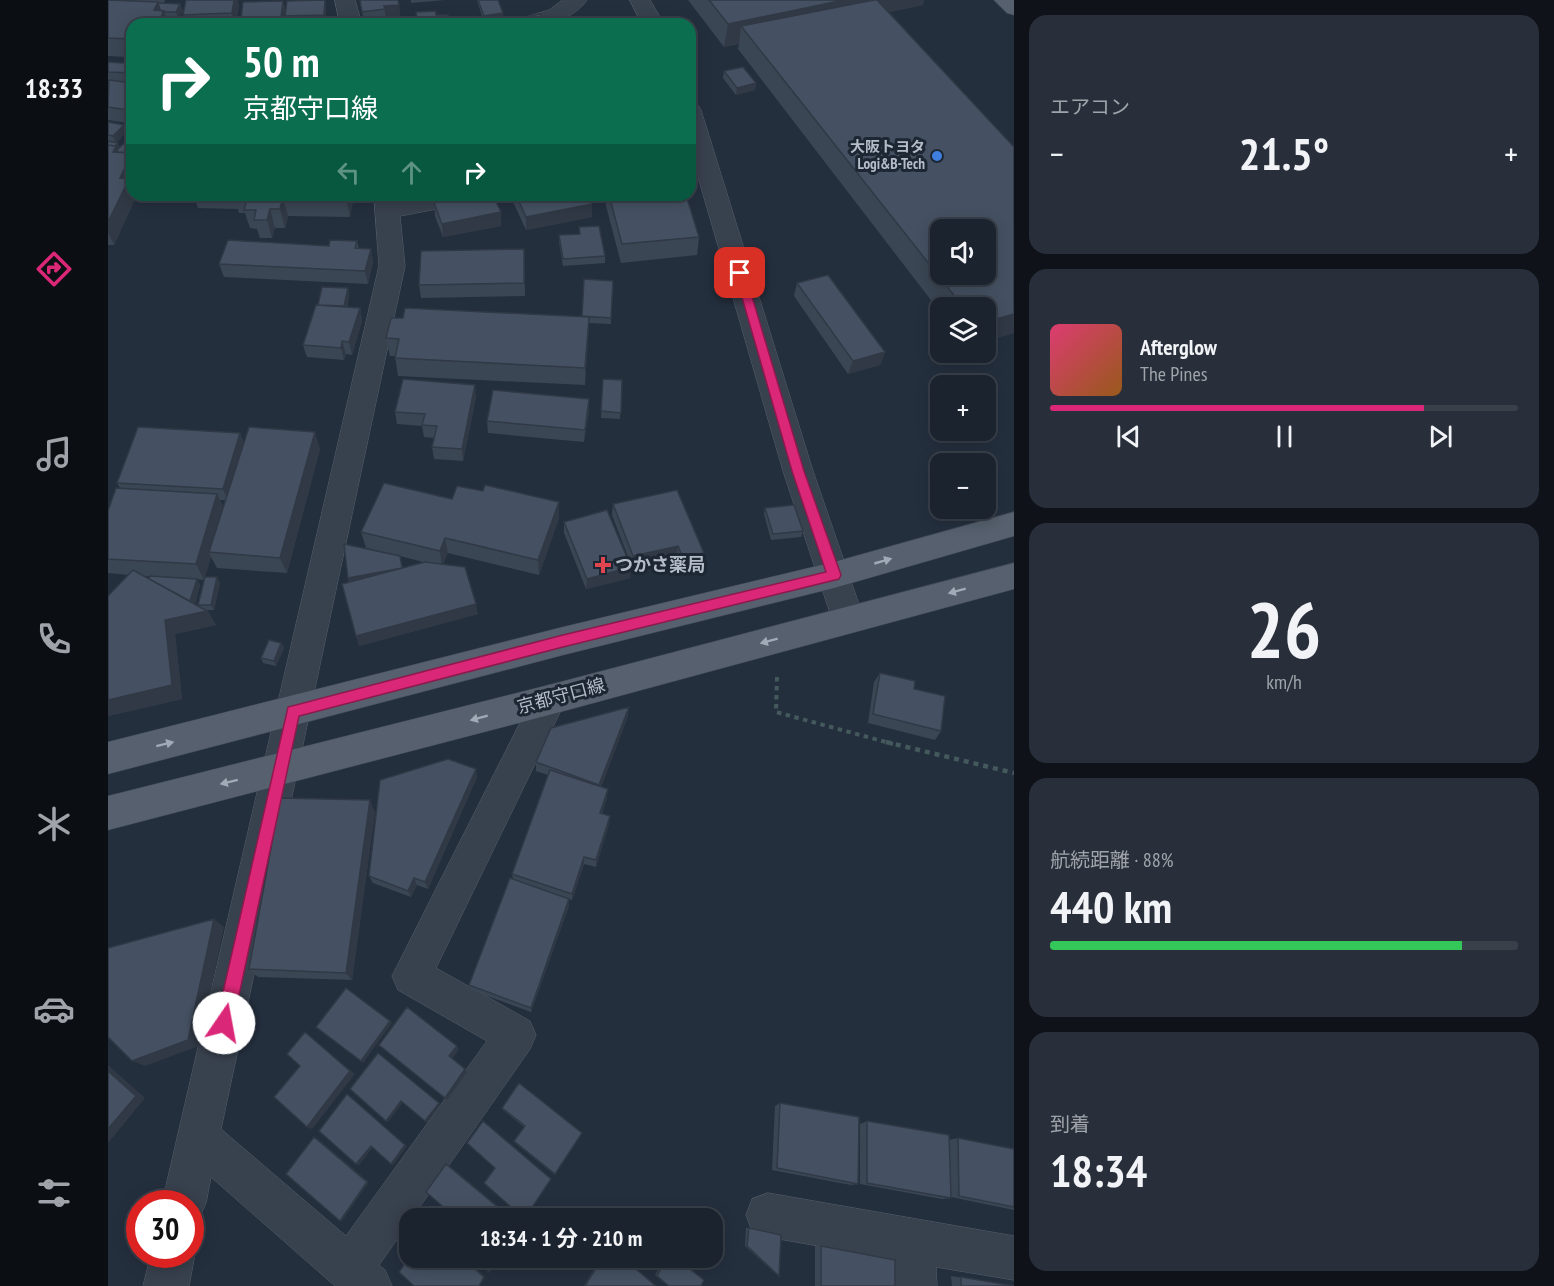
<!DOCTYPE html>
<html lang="ja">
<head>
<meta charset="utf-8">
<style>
  :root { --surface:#1b232e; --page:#282f3a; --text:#f1f3f6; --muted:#a0a4aa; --line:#39404a; --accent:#db2777 }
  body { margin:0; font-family:"PT Sans Narrow","Noto Sans JP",sans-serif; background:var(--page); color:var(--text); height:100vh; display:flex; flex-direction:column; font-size:22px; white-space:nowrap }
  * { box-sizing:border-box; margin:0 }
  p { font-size:20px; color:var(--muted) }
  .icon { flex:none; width:33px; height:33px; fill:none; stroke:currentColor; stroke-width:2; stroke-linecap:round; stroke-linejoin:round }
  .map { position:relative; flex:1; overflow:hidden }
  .drawer { display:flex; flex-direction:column; gap:15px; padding:15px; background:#0f1319; width:540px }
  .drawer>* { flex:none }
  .top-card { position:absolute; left:18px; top:18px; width:570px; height:183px; border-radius:18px; box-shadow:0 3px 15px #0003,0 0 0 2px var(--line); background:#0b6e4f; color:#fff; overflow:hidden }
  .tools { position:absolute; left:822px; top:219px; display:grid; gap:12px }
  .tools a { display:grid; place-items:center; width:66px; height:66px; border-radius:12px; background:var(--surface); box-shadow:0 3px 15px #0003,0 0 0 2px var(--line); font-size:30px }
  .speed { position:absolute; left:18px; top:1190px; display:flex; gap:12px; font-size:30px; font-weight:700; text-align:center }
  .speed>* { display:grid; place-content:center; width:78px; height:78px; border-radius:50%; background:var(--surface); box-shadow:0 3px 15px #0003,0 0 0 2px var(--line); line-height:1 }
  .speed .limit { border:9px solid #d22; background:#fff; color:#111 }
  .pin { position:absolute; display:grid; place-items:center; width:51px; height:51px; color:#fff; margin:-26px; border-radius:12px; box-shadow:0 3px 9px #0006 }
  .me { position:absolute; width:66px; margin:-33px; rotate:12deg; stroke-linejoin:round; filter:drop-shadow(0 0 4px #0008) }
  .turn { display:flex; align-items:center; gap:21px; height:126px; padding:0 18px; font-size:27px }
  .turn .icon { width:78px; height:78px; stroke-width:2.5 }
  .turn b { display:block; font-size:42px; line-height:51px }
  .lanes { display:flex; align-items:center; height:57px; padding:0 18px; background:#0003; justify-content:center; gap:30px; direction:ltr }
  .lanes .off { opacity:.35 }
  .big { font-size:45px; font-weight:700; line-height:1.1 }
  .drawer .card { flex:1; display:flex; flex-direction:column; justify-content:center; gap:9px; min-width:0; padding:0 21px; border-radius:18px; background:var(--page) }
  .drawer .dial { align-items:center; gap:0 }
  .dial b { font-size:78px; line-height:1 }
  .song { display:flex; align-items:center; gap:18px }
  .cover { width:72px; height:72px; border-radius:9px; background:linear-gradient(135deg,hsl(340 70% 55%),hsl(30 70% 35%)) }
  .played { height:6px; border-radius:3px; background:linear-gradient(90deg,var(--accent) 80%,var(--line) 80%) }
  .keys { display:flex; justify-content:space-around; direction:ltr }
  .heat { display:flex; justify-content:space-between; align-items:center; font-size:33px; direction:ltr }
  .charge { height:9px; border-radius:4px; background:linear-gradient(90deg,#34c759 88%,var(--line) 0) }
  .trip { position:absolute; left:291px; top:1208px; width:324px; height:60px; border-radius:18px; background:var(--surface); box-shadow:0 3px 15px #0003,0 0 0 2px var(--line); font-weight:700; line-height:60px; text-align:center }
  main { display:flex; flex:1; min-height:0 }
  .tabs { display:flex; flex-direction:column; width:108px; justify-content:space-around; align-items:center; background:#0b0e12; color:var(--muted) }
  .tabs .icon { width:42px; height:42px }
  .tabs .on { color:var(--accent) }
  .tabs b { font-size:27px; color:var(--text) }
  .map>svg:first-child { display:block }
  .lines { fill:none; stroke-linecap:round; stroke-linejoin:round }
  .minor-casing { stroke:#565f6c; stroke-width:1 }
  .primary-casing { stroke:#414a57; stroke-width:1 }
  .path-far1 { stroke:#44595c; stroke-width:4; stroke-dasharray:4.5 4.5; stroke-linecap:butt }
  .path { stroke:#44595c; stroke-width:4.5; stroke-dasharray:5 5; stroke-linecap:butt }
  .minor { fill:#38414e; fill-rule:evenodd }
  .primary { fill:#56606e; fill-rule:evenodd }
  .wall { fill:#3b4654; fill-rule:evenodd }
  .shaded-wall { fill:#303945 }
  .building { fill:#455162; stroke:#303945; stroke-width:1.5; fill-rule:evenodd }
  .oneway { fill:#a1aab7 }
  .route { fill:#db2777; stroke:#8e194d; stroke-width:1.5 }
  .shop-dot { fill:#3f7fe0; stroke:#1d2633; stroke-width:2 }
  .health-dot { fill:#e0444e; stroke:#1d2633; stroke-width:2 }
  .labels { text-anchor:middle; stroke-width:6; stroke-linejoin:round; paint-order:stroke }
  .far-poi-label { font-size:15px; font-weight:bold; fill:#b4bcc9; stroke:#1d2633; text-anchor:end }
  .poi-label { font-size:18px; font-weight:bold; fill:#b4bcc9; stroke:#1d2633; text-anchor:start }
  .street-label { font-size:18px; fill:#b4bcc9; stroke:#1d2633 }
</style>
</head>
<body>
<main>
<nav class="tabs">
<b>18:33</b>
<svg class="icon on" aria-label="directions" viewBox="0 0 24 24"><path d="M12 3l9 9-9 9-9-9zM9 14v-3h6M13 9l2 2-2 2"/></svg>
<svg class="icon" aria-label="music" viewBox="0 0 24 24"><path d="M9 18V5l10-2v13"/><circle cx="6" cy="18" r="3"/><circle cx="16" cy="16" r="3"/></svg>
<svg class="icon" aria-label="phone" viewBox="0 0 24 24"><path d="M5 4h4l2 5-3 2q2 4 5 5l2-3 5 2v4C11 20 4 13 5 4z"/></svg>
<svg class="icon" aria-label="climate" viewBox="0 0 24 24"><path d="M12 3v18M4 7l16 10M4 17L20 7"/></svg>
<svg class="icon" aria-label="car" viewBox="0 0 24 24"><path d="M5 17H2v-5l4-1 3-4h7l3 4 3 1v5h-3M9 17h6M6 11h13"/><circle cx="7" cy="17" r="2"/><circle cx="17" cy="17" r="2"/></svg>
<svg class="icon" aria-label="filters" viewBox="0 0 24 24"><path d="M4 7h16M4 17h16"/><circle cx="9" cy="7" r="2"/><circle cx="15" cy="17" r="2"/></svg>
</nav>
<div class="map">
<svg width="906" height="1286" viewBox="0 0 906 1286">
  <rect width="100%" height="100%" fill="#242f3e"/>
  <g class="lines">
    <!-- minor casing -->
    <g class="minor-casing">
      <path id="minor" d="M227,0H247L254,24H232Z
        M455,0H479C463,23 434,24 408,24L411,19L441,10Z
        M522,0H542L556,24H534Z
        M582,103L590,105L593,110L705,471L756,619L752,629L740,633L728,629L724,619L675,471L582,149Z
        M266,195H290L291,200L318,195H372L369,201L360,203L292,216L297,266L113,1129L238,1236L379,1041L290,990L284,976L429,689L441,685L453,689L458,700L328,968L422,1021L428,1035L422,1049L304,1218H302V1221L271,1265L277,1270L284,1286H227L103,1177L98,1203L91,1218L82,1222V1203H54L271,266Z
        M660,1193L906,1236V1280L828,1267L829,1286H783V1259L660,1237L644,1231L638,1215L644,1199Z
        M82,1242L87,1254L81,1286H35L43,1254H82Z"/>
    </g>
    <!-- primary casing -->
    <g class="primary-casing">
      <path id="primary" d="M886,0H906V15L899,13Z
        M906,512V536L726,588L455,655L0,774V742L455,627L726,562Z
        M906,563V589L441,715L0,830V796L441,685Z"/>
    </g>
    <!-- path-far1 -->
    <path class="path-far1" d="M669,677L668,712L785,744"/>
    <!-- path -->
    <path class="path" d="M778,742L906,773"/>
    <!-- minor -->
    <use href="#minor" class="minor"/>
    <!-- primary -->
    <use href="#primary" class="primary"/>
  </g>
  <!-- wall -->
  <path class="wall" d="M0,0H57L56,3H50L72,4L75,11L70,19H59L60,24H24V132L20,123L0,120V62L15,63L18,57L0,56Z
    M217,0L218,7L217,22L179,23L177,16Z
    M252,0L291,5L292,18L278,20L279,23L256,24Z
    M303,0H337L303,3Z
    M369,0H390L395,13V20L376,23Z
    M580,0H816L815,5L781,12L906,147V333L878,341V308H832V312L630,49L631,44L616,47Z
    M175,1L177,8L175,24H78L75,15L131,5L128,23L134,24L133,18Z
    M616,71L648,83L647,90L628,95L615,78Z
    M0,122L16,125L18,132L9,142L24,195L28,197L6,245H0Z
    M85,195H246L242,217L180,216L177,228H167L164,238H152L149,229L142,228L137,213H131L130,209L90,208Z
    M406,195H480L484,204V217L418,230L406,204Z
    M492,195H578L591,237L589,255L513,263L498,206V203H495Z
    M326,203L393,226L335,237L327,216Z
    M471,227L497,256V263L455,266L451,242V235L471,234Z
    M249,241L251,249H263L265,262L260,284L116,277L111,264Z
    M416,249L417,296L313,298L311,285Z
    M689,283L777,352L772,365L740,374L686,296Z
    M240,288L241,295L239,307L252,308L254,321L244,355L238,354L236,360L199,357L195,345L210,305Z
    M297,308L503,318V324L481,323L477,385L290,376L287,356H282L278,338L295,318Z
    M495,379L514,380L512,419L493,418Z
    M368,397L355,461L326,459L324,447L326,438L316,437L314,426L289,424L287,412Z
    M481,411L476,442L380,433L379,421Z
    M132,433L136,443L212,449L179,573L109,568L103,557L96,580L89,579L92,585L87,604L90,606L109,577L112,583L106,610H99L108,625L67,634L74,699L0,716V596L21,575L0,573V511L12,488L9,483ZM112,500H117L115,507ZM35,576L70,578L41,579Z
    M569,490L594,564L573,569L568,557L524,567L504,515L505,504Z
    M344,499L451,518L431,575L340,553L335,564L370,614L251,646L240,578L288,555L258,548L253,532ZM292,556L319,563L295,568Z
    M657,508L695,531L693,537L663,540L656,514Z
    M456,522L522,578L478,589L456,533Z
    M173,643L176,648L168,666L155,663L153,658Z
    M772,673L806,689L833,731L827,740L760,723L766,682Z
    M520,716L493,787L499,797L494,814L502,816L501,824L488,867L476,864L464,900L457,898L461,906L423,1012L363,990L361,985L405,879L404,874L440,775L428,771V762Z
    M369,777L320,889L309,885L303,897L265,883L261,876Z
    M267,812L244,980L150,977L141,969Z
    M672,1103L750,1184L743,1185L664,1170L667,1106Z
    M394,1108L473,1135L447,1175L407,1143L406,1141L416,1127L395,1110Z
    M759,1121L841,1140L850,1138L906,1149V1210L843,1197V1198L834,1199L752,1184V1124Z
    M638,1228H641L671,1276L669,1275L637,1246Z
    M707,1246H713L787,1286H707Z
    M493,1257H514L548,1286H476Z
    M558,1257H567L560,1286L547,1275Z
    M843,1276L906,1286H844Z"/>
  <!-- shaded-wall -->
  <path class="shaded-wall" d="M126,0H130L131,5L128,24H127L124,13Z
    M217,0L218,7L217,22L216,15Z
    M736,0H816L815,5L645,41L633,26L631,44L616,47L620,24Z
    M175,1L177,8L175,24L173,17Z
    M50,2L56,11L60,24H49L46,10Z
    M72,4L75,11L70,19L68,12Z
    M291,5L292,18L278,20L276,6Z
    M395,13V20L376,23V16Z
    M648,83L647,90L628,95L629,88Z
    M24,104V121L20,110Z
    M16,125L18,132L8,143L5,136Z
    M10,143L13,150L7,157L0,155Z
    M24,153V195H27L28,197L6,245L0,232V222L12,178Z
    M238,195H246L242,217L238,198Z
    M175,197L180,216L177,228L172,209Z
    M484,204V217L418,230V217Z
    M162,209L167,228L164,238L159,220Z
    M393,212V226L335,237L334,224Z
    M263,249L265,262L260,284L257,271Z
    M240,288L241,295L237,313L236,306Z
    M252,308L254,321L244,355L241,342Z
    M906,314V333L878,341V322Z
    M481,317L480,335L477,385V368Z
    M234,341L238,354L236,360L233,348Z
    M777,352L772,365L740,374L745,361Z
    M367,385L368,397L355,461L354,449Z
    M481,399V411L476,442L477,430Z
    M207,432L212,449L179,573L172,558Z
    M132,433L137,445L120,500L115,489Z
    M109,494L117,510L101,552L103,557L96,580L88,564Z
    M451,502V518L431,575L430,560Z
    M337,538L340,553L334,566L332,551Z
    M570,546L568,557L524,567L525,556Z
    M596,553L594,564L573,569L575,558Z
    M292,556L296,575L242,584L240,578Z
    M523,567L522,578L478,589L479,579Z
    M109,577L112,583L106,610L103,605Z
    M89,579L92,585L86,607L82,601Z
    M368,604L370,614L251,646L248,636Z
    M99,611L108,625L67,634L74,699L0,716V700L57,620Z
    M173,643L176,648L168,666L166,661Z
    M521,707L520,716L491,793V785Z
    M368,769L369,777L320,889L317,882Z
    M500,789L499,797L491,821L492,813Z
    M262,800L267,812L244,980L238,973Z
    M502,816L501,824L488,867V860Z
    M476,857V864L464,900V894Z
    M306,878L309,885L303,897L300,891Z
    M461,899V906L423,1012V1008Z
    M106,919L116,927L91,1046L37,1066L24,1061Z
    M282,1021L284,1023L255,1063L253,1061Z
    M197,1032L247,1074L204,1129L199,1127Z
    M349,1046L351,1049L344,1060L341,1056Z
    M0,1065L37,1098L0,1143Z
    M357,1069L359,1072L339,1100L337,1098Z
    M239,1094L299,1146L285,1165L283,1164Z
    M293,1101L295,1102L280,1122L278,1121Z
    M331,1103L332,1104L319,1123L317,1121Z
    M474,1133L473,1135L447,1175V1174Z
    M206,1137L209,1138L261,1182L234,1221H232Z
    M263,1146L265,1147L251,1165L248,1164Z
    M338,1164L341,1165L404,1218H403Z
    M443,1179L418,1218H417Z
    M353,1257H355L377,1276L371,1286Z"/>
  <!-- building -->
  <path class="building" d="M0,0L50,2L46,10L56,11L49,24H24V39L0,38Z
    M78,0H126L124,13L75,15Z
    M217,0L216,15L177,16L179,1Z
    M252,0H290L291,5L276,6L277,9L254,12Z
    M370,0H390L395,13L376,16Z
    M601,0H736L620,24Z
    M766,0H769L906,147V314L878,322V308H856L633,26ZM832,230H878V274H832Z
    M175,1L173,17L133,18L135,2Z
    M50,3L72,4L68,12H55L56,11L52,10Z
    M328,11V15H340L341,24H309L308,12Z
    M432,14L436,21L444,19L446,24H381Z
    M121,23L150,24H121Z
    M24,47V73L0,72V62L15,63Z
    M635,67L648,83L629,88L616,71Z
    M1,80L24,83V104L20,110L0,107Z
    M24,114V121H20Z
    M0,122L16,125L5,136L0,135Z
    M0,141L10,143L7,146L0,145Z
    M15,144L24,147V153L10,152L9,150Z
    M0,145L8,146L5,152L24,153L12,178L21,179L0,222Z
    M140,195H238V198L175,197L172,209H162L159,220H146L148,210H136Z
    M366,195H385L393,212L334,224L326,203Z
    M408,195H480L484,204L418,217Z
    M501,195H578L591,237L514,244Z
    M491,226L497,256L455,259L451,235L472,234L471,227Z
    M120,240L221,246L222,240L249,241L247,248L263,249L257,271L111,264Z
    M416,249V283L311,285L313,251Z
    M720,275L777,352L745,361L689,283Z
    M476,279L505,281L503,318L474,316Z
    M214,287L240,288L236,306L210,305Z
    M208,305L252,308L241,342L234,341L233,348L195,345Z
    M297,308L481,317L477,368L287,358L291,339L278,338L283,318H295Z
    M295,379L367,385L354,449L324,447L329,426L314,425L317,414L287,412Z
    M495,379L514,380L513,413L493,411Z
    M385,390L481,399L477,430L379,421Z
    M30,427L132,433L115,489L9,483Z
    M141,427L207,432L172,558L101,552Z
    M276,483L344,499L349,486L375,491L377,485L451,502L430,560L337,538L332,551L253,532Z
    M8,488L109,494L88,564L0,559V511Z
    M569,490L596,553L575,558L570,546L525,556L505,504Z
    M686,505L695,531L665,534L657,508Z
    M499,510L523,567L479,579L456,522Z
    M236,544L292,556L294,568L240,578Z
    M317,562L357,567L368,604L248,636L234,584Z
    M25,570L99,611L57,620L64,685L0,700V596Z
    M42,576L89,579L82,601L41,579Z
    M97,577H109L103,605H90Z
    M161,640L173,643L166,661L153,658Z
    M772,673L807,681L806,689L837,696L833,731L765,714Z
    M521,707L491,785L428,762L443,728Z
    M340,759L368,769L317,882L306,878L300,891L261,876L272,780Z
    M442,770L500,789L492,813L502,816L488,860L476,857L464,894L404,874Z
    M172,798L262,800L238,973L141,969Z
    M402,878L461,899L423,1008L361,985Z
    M106,919L80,1040L24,1061L0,1037V948Z
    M238,988L282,1021L253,1061L208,1027Z
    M299,1007L349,1046L341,1056L357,1069L337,1098L271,1045Z
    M197,1032L242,1071L199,1127L166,1097L192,1066L179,1054Z
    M270,1053L331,1103L317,1121L293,1101L278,1121L242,1089Z
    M0,1071L28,1096L0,1129Z
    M411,1083L474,1133L447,1174L406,1141L417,1126L394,1108Z
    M239,1094L297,1145L283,1164L263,1146L248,1164L211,1131Z
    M672,1103L751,1117L750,1184L669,1168Z
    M375,1121L443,1179L417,1218H415L376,1183L387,1168L359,1143Z
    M759,1121L841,1135L843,1198L759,1183Z
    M206,1137L259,1182L232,1221L178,1174Z
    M850,1138L906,1149V1207L851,1196Z
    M338,1164L403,1218H348L318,1192Z
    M641,1228L673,1235L671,1276L639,1246Z
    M713,1246L787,1260V1286H713Z
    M302,1256L335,1257L337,1259L338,1257H353L376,1277L371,1286H306L291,1272Z
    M364,1257H391L381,1272Z
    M495,1257H514L548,1286H477Z
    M559,1257H567L596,1280L593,1286H561L549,1276Z
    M853,1277L906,1286H853Z"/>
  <!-- one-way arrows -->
  <defs><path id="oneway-solid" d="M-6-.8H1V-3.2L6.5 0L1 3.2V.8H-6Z" transform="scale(1.5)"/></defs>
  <g class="oneway">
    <use href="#oneway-solid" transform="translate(775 561) rotate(-16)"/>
    <use href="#oneway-solid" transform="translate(849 591) rotate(165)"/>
    <use href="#oneway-solid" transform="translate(661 641) rotate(165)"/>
    <use href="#oneway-solid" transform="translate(371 718) rotate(165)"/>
    <use href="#oneway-solid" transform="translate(57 744) rotate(-14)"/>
    <use href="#oneway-solid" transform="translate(121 782) rotate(166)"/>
  </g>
  <!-- route -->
  <path class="route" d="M632,269L637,273L696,471L733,575L731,579L455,647L191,716L125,1023L122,1029L116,1031L110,1029L108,1023L180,707L455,635L718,572L684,471L627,273Z"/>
  <!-- markers -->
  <circle class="shop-dot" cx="829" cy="156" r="6"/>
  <path class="health-dot" d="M492 556h6v6h6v6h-6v6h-6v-6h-6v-6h6z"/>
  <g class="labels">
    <!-- far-poi labels -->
    <g class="far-poi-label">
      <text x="817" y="152">大阪トヨタ<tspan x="817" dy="17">Logi&amp;B-Tech</tspan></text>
    </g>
    <!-- poi labels -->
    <g class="poi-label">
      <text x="507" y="571">つかさ薬局</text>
    </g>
    <!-- street labels -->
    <g class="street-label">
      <text transform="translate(453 696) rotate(-15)" y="6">京都守口線</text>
    </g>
  </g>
</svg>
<div class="tools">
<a><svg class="icon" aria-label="sound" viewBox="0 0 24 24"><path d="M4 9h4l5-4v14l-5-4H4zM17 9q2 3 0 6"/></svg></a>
<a><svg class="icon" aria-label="layers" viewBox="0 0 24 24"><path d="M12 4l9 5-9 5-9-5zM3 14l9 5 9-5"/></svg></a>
<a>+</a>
<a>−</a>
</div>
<div class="speed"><div class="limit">30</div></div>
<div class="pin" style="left:632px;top:273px;background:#d93025"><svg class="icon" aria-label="arrive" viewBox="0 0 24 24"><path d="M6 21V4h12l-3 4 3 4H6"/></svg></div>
<svg class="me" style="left:116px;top:1023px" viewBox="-20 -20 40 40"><circle r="19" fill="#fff"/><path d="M0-13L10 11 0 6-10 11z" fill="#db2777"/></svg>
<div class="trip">18:34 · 1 分 · 210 m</div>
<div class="top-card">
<div class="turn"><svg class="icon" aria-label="right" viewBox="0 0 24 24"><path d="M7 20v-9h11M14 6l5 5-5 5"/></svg><div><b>50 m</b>京都守口線</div></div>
<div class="lanes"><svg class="icon off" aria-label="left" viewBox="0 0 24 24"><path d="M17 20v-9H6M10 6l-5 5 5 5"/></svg><svg class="icon off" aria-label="ahead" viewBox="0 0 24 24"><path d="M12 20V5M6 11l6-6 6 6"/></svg><svg class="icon" aria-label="right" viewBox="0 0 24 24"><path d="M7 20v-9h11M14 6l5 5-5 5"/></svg></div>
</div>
</div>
<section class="drawer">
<div class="card"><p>エアコン</p>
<div class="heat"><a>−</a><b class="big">21.5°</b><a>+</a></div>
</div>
<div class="card">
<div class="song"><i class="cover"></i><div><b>Afterglow</b><p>The Pines</p></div></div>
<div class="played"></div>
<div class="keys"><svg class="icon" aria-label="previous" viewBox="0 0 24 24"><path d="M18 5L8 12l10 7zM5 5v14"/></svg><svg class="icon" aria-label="pause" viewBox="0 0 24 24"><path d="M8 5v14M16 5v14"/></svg><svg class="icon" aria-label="next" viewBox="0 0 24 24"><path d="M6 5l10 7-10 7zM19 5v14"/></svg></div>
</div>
<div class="card dial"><b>26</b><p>km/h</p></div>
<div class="card"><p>航続距離 · 88%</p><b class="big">440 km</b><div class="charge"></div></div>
<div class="card"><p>到着</p><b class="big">18:34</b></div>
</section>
</main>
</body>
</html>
